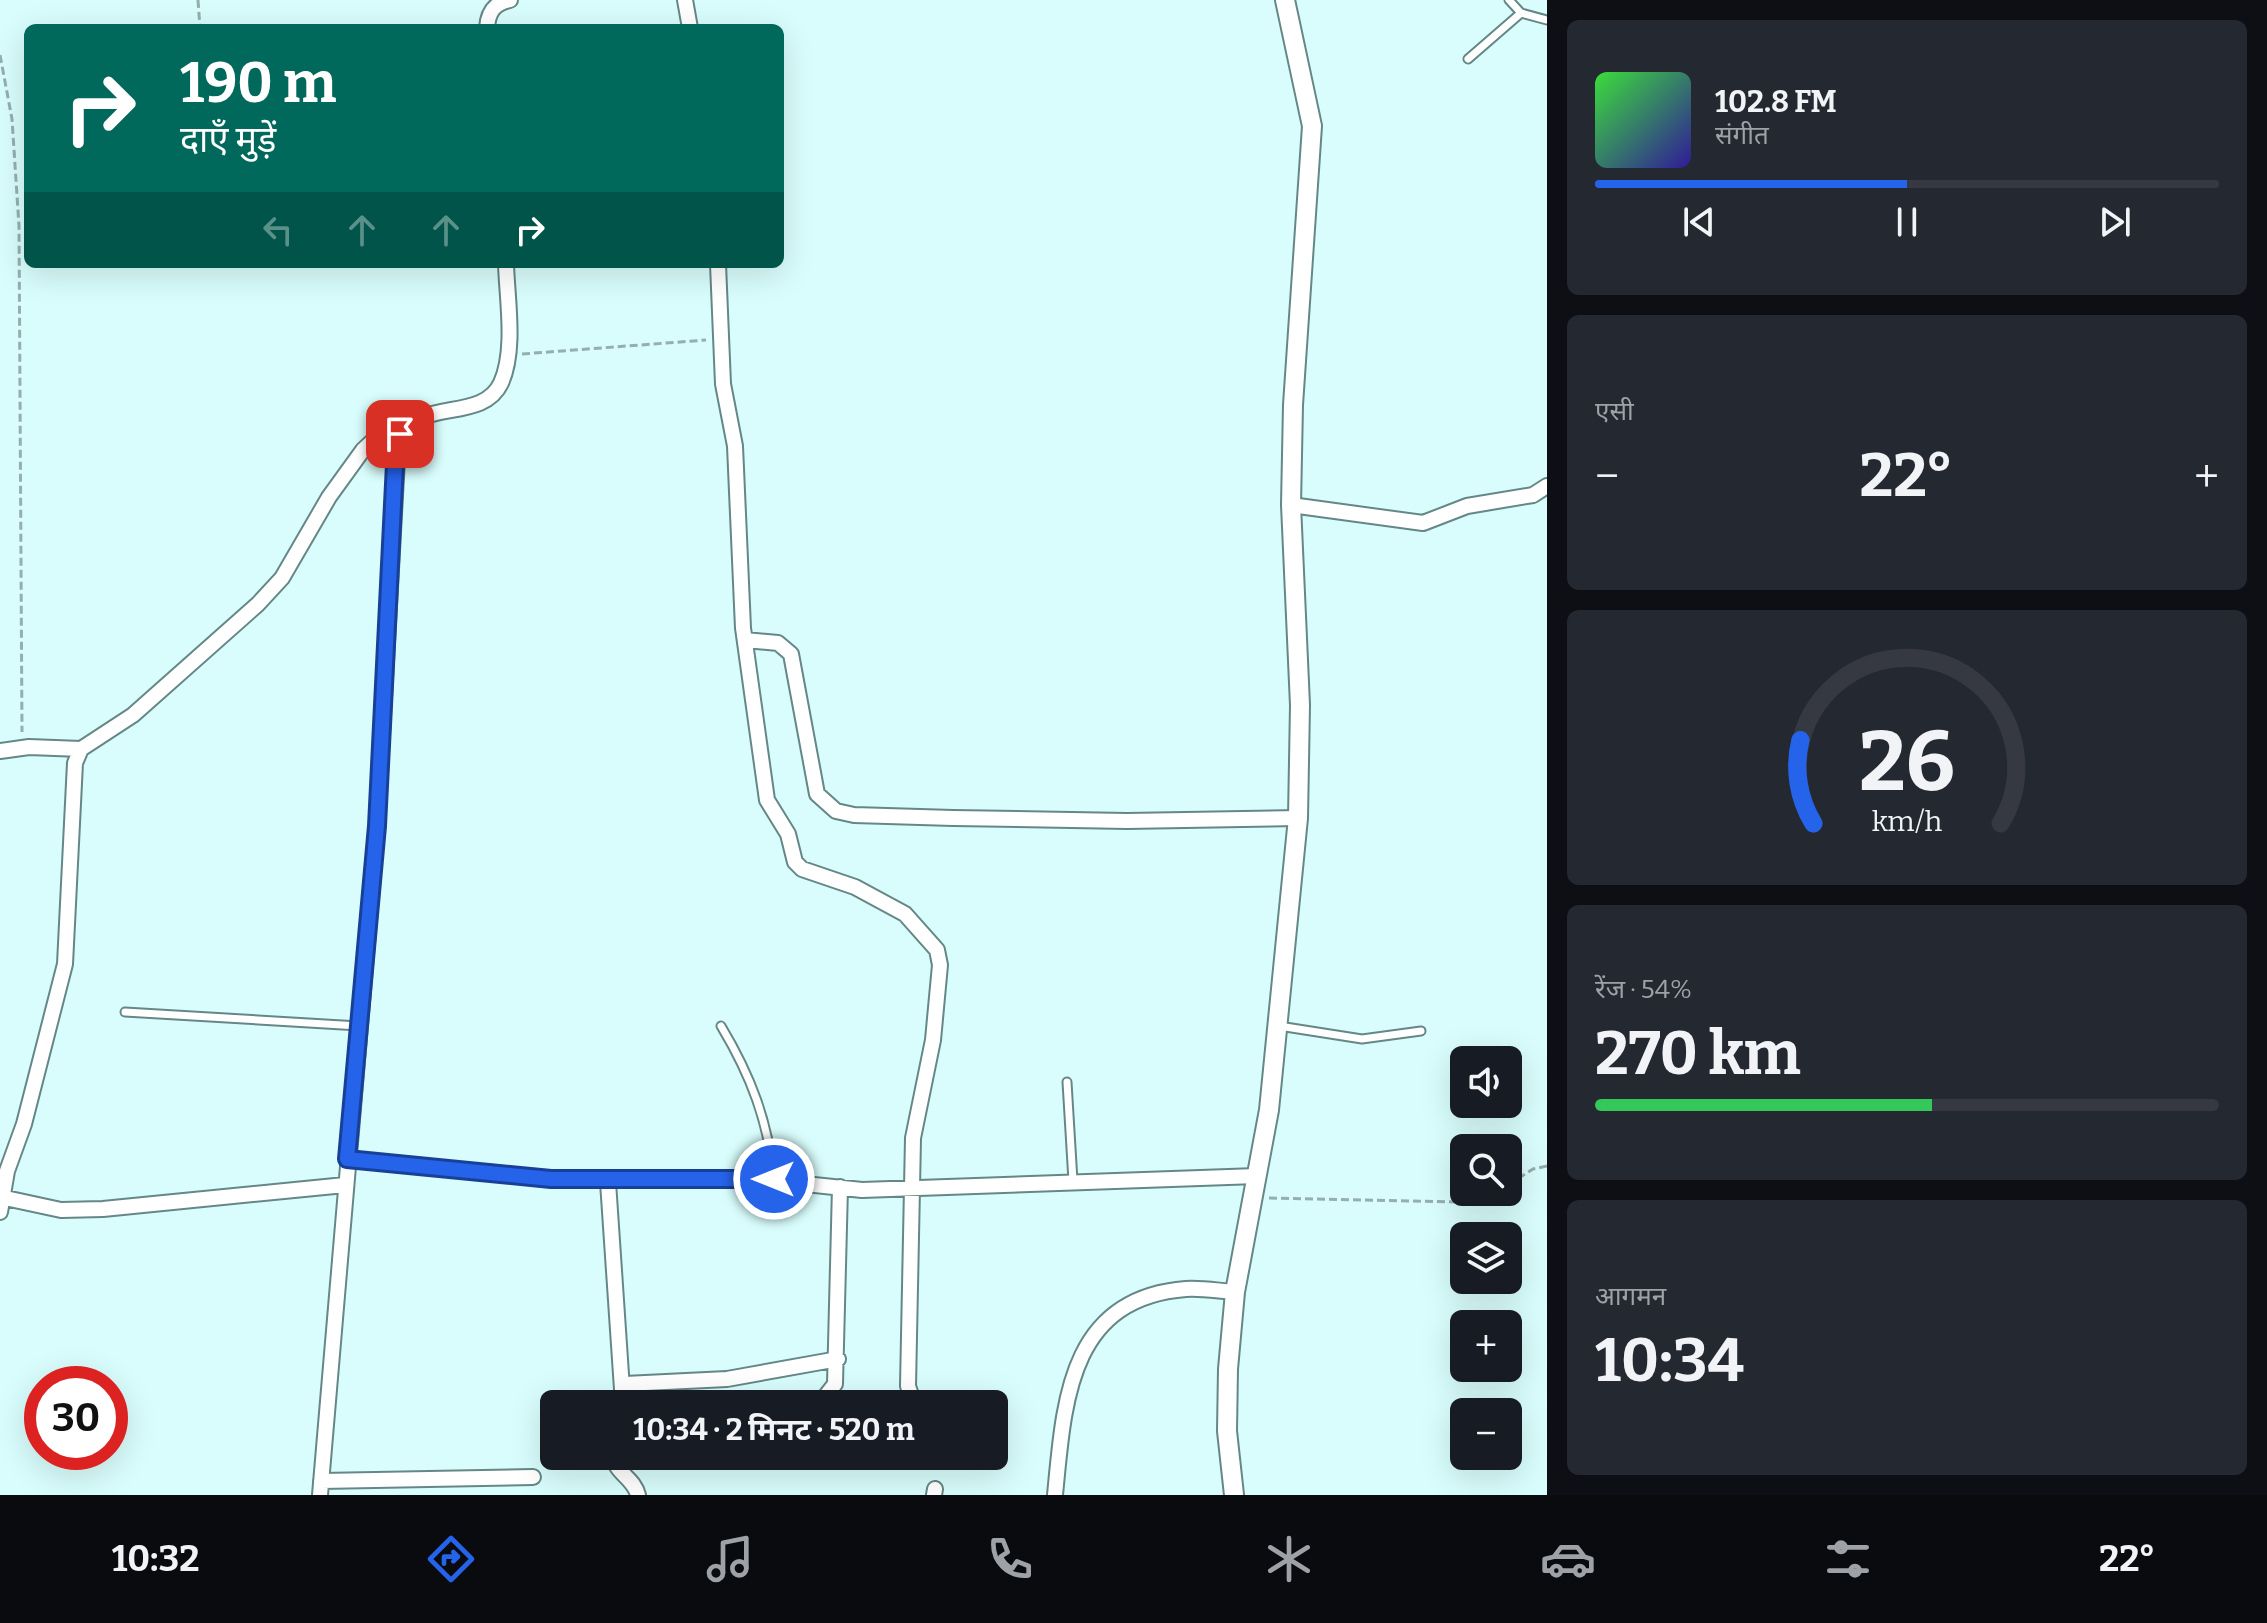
<!DOCTYPE html>
<html lang="hi">
<head>
<meta charset="utf-8">
<style>
  :root { --surface:#171b24; --page:#242831; --text:#f1f3f6; --muted:#9ea1a6; --line:#363941; --accent:#2563eb }
  body { margin:0; font-family:Bitter,"Noto Sans Devanagari",serif; background:var(--page); color:var(--text); height:100vh; display:flex; flex-direction:column; font-size:30px; white-space:nowrap }
  * { box-sizing:border-box; margin:0 }
  p { font-size:26px; color:var(--muted) }
  .icon { flex:none; width:44px; height:44px; fill:none; stroke:currentColor; stroke-width:2; stroke-linecap:round; stroke-linejoin:round }
  .map { position:relative; flex:1; overflow:hidden }
  .panel { display:flex; flex-direction:column; gap:20px; padding:20px; background:#0d0f14; width:720px }
  .panel>* { flex:none }
  .hud { position:absolute; left:24px; top:24px; width:760px; height:244px; border-radius:12px; box-shadow:0 8px 32px #0002; background:#00695c; color:#fff; overflow:hidden }
  .controls { position:absolute; left:1450px; top:1046px; display:grid; gap:16px }
  .controls a { display:grid; place-items:center; width:72px; height:72px; border-radius:12px; background:var(--surface); box-shadow:0 8px 32px #0002; font-size:40px }
  .speed { position:absolute; left:24px; top:1366px; display:flex; gap:16px; font-size:40px; font-weight:700; text-align:center }
  .speed>* { display:grid; place-content:center; width:104px; height:104px; border-radius:50%; background:var(--surface); box-shadow:0 8px 32px #0002; line-height:1 }
  .speed .limit { border:12px solid #d22; background:#fff; color:#111 }
  .pin { position:absolute; display:grid; place-items:center; width:68px; height:68px; color:#fff; margin:-34px; border-radius:16px; box-shadow:0 4px 12px #0006 }
  .me { position:absolute; width:88px; margin:-44px; rotate:270deg; stroke-linejoin:round; filter:drop-shadow(0 0 6px #0008) }
  .turn { display:flex; align-items:center; gap:28px; height:168px; padding:0 24px; font-size:36px }
  .turn .icon { width:104px; height:104px; stroke-width:2.5 }
  .turn b { display:block; font-size:56px; line-height:68px }
  .lanes { display:flex; align-items:center; height:76px; padding:0 24px; background:#0003; justify-content:center; gap:40px; direction:ltr }
  .lanes .off { opacity:.35 }
  .big { font-size:60px; font-weight:700; line-height:1.1 }
  .panel .tile { flex:1; display:flex; flex-direction:column; justify-content:center; gap:12px; min-width:0; padding:0 28px; border-radius:12px; background:var(--page) }
  .panel .dial { align-items:center; gap:0 }
  .dial svg { height:208px; overflow:visible; fill:none; stroke:var(--line); stroke-width:7; stroke-linecap:round; text-anchor:middle }
  .dial text { fill:var(--text); stroke:none }
  .song { display:flex; align-items:center; gap:24px }
  .cover { width:96px; height:96px; border-radius:12px; background:linear-gradient(135deg,hsl(120 70% 55%),hsl(250 70% 35%)) }
  .played { height:8px; border-radius:4px; background:linear-gradient(90deg,var(--accent) 50%,var(--line) 50%) }
  .keys { display:flex; justify-content:space-around; direction:ltr }
  .heat { display:flex; justify-content:space-between; align-items:center; font-size:44px; direction:ltr }
  .charge { height:12px; border-radius:6px; background:linear-gradient(90deg,#34c759 54%,var(--line) 0) }
  .trip { position:absolute; left:540px; top:1390px; width:468px; height:80px; border-radius:12px; background:var(--surface); box-shadow:0 8px 32px #0002; font-weight:700; line-height:80px; text-align:center }
  .menu { display:flex; height:128px; justify-content:space-around; align-items:center; background:#090b0e; color:var(--muted) }
  .menu .icon { width:56px; height:56px }
  .menu .on { color:var(--accent) }
  .menu b { font-size:36px; color:var(--text) }
  main { display:flex; flex:1; min-height:0 }
  .map>svg:first-child { display:block }
  .lines { fill:none; stroke-linecap:round; stroke-linejoin:round }
  .service-casing { stroke:#658786; stroke-width:11 }
  .minor-casing { stroke:#658786; stroke-width:18 }
  .tertiary-casing { stroke:#658786; stroke-width:22 }
  .path { stroke:#93afae; stroke-width:3; stroke-dasharray:8 4; stroke-linecap:butt }
  .service { stroke:#fff; stroke-width:7 }
  .minor { stroke:#fff; stroke-width:14 }
  .tertiary { stroke:#fff; stroke-width:18 }
  .route-casing { stroke:#184099; stroke-width:20 }
  .route { stroke:#2563eb; stroke-width:14 }
</style>
</head>
<body>
<main>
<div class="map">
<svg width="1547" height="1495" viewBox="0 0 1547 1495">
  <rect width="100%" height="100%" fill="#d8fdfc"/>
  <g class="lines">
    <!-- service casing -->
    <g class="service-casing">
      <path id="service" d="M1509,0L1521,13L1547,20
        M1468,59L1521,13
        M125,1012L359,1026
        M721,1026C751,1076 768,1121 774,1179
        M1279,1026L1362,1039L1421,1031
        M1067,1082L1073,1181"/>
    </g>
    <!-- minor casing -->
    <g class="minor-casing">
      <path id="minor" d="M685,0L690,28
        M487,28C488,12 494,3 510,0
        M718,264L723,384L735,446L743,628L767,800L788,834L795,862L802,869L855,887L905,914L937,950L940,965L933,1040L913,1138L908,1386L914,1404
        M1291,505L1423,523L1467,506L1533,495L1547,486
        M745,640L778,643L791,654L817,794L836,811L854,815L953,818L1127,821L1298,818
        M0,751L29,747L81,749
        M347,1159L551,1179L748,1178L862,1190L1257,1176
        M608,1182L623,1404
        M1,1197L61,1210L103,1209L345,1185
        M0,1212L7,1171L24,1124L65,964L75,763L81,749L133,715L258,604L282,578L329,497L363,450L377,437L405,426
        M625,1384L727,1379L838,1359
        M775,1402L798,1403L824,1398L835,1384L840,1187
        M613,1456C616,1474 634,1478 638,1495
        M321,1481L533,1477
        M320,1495L377,826L398,441C415,396 482,424 501,383C516,350 507,299 506,264
        M934,1495L935,1489
        M1055,1495C1064,1403 1068,1298 1186,1289C1202,1288 1219,1291 1235,1292"/>
    </g>
    <!-- tertiary casing -->
    <g class="tertiary-casing">
      <path id="tertiary" d="M1234,1495L1227,1431L1228,1369L1235,1292L1269,1110L1298,818L1300,705L1291,505L1293,405L1312,126L1285,0"/>
    </g>
    <!-- path -->
    <path class="path" d="M198,0L200,28
      M0,55L12,119L19,226L22,732
      M522,354L706,340
      M1508,1185L1533,1169L1547,1166
      M1269,1198L1462,1202L1497,1192"/>
    <!-- service -->
    <use href="#service" class="service"/>
    <!-- minor -->
    <use href="#minor" class="minor"/>
    <!-- tertiary -->
    <use href="#tertiary" class="tertiary"/>
  </g>
  <g class="lines">
    <!-- route casing -->
    <g class="route-casing">
      <path id="route" d="M400,434L395,464L377,826L347,1159L551,1179H774"/>
    </g>
    <!-- route -->
    <use href="#route" class="route"/>
  </g>
</svg>
<div class="controls">
<a><svg class="icon" aria-label="sound" viewBox="0 0 24 24"><path d="M4 9h4l5-4v14l-5-4H4zM17 9q2 3 0 6"/></svg></a>
<a><svg class="icon" aria-label="search" viewBox="0 0 24 24"><circle cx="10" cy="10" r="6"/><path d="M15 15l6 6"/></svg></a>
<a><svg class="icon" aria-label="layers" viewBox="0 0 24 24"><path d="M12 4l9 5-9 5-9-5zM3 14l9 5 9-5"/></svg></a>
<a>+</a>
<a>−</a>
</div>
<div class="speed"><div class="limit">30</div></div>
<div class="pin" style="left:400px;top:434px;background:#d93025"><svg class="icon" aria-label="arrive" viewBox="0 0 24 24"><path d="M6 21V4h12l-3 4 3 4H6"/></svg></div>
<svg class="me" style="left:774px;top:1179px" viewBox="-20 -20 40 40"><circle r="17" fill="#2563eb" stroke="#fff" stroke-width="3"/><path d="M0-11L8 9 0 5-8 9z" fill="#fff"/></svg>
<div class="trip">10:34 · 2 मिनट · 520 m</div>
<div class="hud">
<div class="turn"><svg class="icon" aria-label="right" viewBox="0 0 24 24"><path d="M7 20v-9h11M14 6l5 5-5 5"/></svg><div><b>190 m</b>दाएँ मुड़ें</div></div>
<div class="lanes"><svg class="icon off" aria-label="left" viewBox="0 0 24 24"><path d="M17 20v-9H6M10 6l-5 5 5 5"/></svg><svg class="icon off" aria-label="ahead" viewBox="0 0 24 24"><path d="M12 20V5M6 11l6-6 6 6"/></svg><svg class="icon off" aria-label="ahead" viewBox="0 0 24 24"><path d="M12 20V5M6 11l6-6 6 6"/></svg><svg class="icon" aria-label="right" viewBox="0 0 24 24"><path d="M7 20v-9h11M14 6l5 5-5 5"/></svg></div>
</div>
</div>
<section class="panel">
<div class="tile">
<div class="song"><i class="cover"></i><div><b>102.8 FM</b><p>संगीत</p></div></div>
<div class="played"></div>
<div class="keys"><svg class="icon" aria-label="previous" viewBox="0 0 24 24"><path d="M18 5L8 12l10 7zM5 5v14"/></svg><svg class="icon" aria-label="pause" viewBox="0 0 24 24"><path d="M8 5v14M16 5v14"/></svg><svg class="icon" aria-label="next" viewBox="0 0 24 24"><path d="M6 5l10 7-10 7zM19 5v14"/></svg></div>
</div>
<div class="tile"><p>एसी</p>
<div class="heat"><a>−</a><b class="big">22°</b><a>+</a></div>
</div>
<div class="tile dial"><svg viewBox="0 0 100 80">
<path d="M14 69A42 42 0 1 1 86 69"/>
<path d="M14 69A42 42 0 0 1 9 37" stroke="#2563eb"/>
<text x="50" y="56" font-size="32" font-weight="700">26</text>
<text x="50" y="72" font-size="11">km/h</text>
</svg></div>
<div class="tile"><p>रेंज · 54%</p><b class="big">270 km</b><div class="charge"></div></div>
<div class="tile"><p>आगमन</p><b class="big">10:34</b></div>
</section>
</main>
<nav class="menu">
<b>10:32</b>
<svg class="icon on" aria-label="directions" viewBox="0 0 24 24"><path d="M12 3l9 9-9 9-9-9zM9 14v-3h6M13 9l2 2-2 2"/></svg>
<svg class="icon" aria-label="music" viewBox="0 0 24 24"><path d="M9 18V5l10-2v13"/><circle cx="6" cy="18" r="3"/><circle cx="16" cy="16" r="3"/></svg>
<svg class="icon" aria-label="phone" viewBox="0 0 24 24"><path d="M5 4h4l2 5-3 2q2 4 5 5l2-3 5 2v4C11 20 4 13 5 4z"/></svg>
<svg class="icon" aria-label="climate" viewBox="0 0 24 24"><path d="M12 3v18M4 7l16 10M4 17L20 7"/></svg>
<svg class="icon" aria-label="car" viewBox="0 0 24 24"><path d="M5 17H2v-5l4-1 3-4h7l3 4 3 1v5h-3M9 17h6M6 11h13"/><circle cx="7" cy="17" r="2"/><circle cx="17" cy="17" r="2"/></svg>
<svg class="icon" aria-label="filters" viewBox="0 0 24 24"><path d="M4 7h16M4 17h16"/><circle cx="9" cy="7" r="2"/><circle cx="15" cy="17" r="2"/></svg>
<b>22°</b>
</nav>
</body>
</html>
